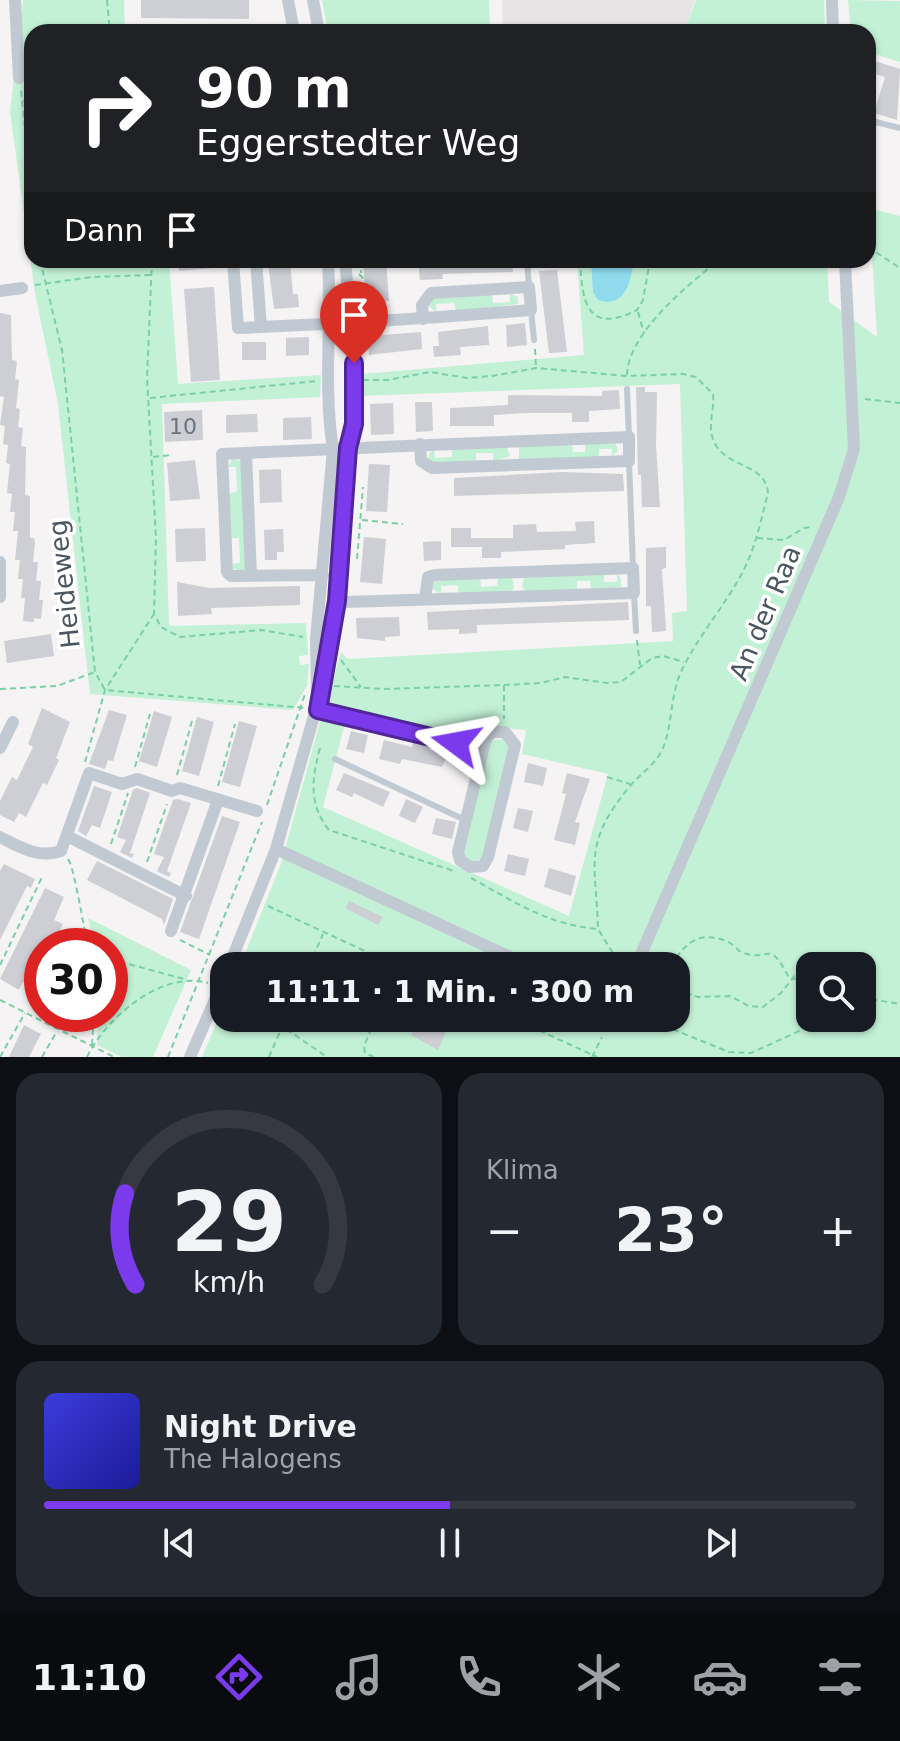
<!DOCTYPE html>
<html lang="de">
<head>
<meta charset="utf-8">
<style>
  :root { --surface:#171b24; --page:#242831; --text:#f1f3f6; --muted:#9ea1a6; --line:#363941; --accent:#7c3aed }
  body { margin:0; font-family:"DejaVu Sans",sans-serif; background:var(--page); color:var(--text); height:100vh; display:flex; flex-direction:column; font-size:30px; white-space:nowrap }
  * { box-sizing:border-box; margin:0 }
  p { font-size:26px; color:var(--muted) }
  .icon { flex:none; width:44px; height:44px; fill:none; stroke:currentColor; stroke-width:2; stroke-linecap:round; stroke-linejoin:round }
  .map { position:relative; height:1057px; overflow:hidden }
  .panel { display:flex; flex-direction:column; gap:16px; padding:16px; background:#0d0f14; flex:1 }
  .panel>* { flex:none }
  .banner { position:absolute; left:24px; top:24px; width:852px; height:244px; border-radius:24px; box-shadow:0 2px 6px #0004; background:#202124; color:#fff; overflow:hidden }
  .buttons { position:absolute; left:796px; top:952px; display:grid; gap:16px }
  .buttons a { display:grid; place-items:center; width:80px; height:80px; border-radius:16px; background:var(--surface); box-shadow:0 2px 6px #0004; font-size:40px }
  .speed { position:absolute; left:24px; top:928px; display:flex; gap:16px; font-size:40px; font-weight:700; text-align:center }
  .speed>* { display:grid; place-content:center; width:104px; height:104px; border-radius:50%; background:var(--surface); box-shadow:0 2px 6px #0004; line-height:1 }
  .speed .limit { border:12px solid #d22; background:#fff; color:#111 }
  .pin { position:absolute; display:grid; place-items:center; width:68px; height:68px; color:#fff; margin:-82px -34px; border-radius:50% 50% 50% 0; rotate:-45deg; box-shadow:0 0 8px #0007 }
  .pin .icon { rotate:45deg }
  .me { position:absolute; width:88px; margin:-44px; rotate:283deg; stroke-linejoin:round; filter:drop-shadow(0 0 6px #0008) }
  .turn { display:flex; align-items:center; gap:28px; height:168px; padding:0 40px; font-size:36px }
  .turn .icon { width:104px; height:104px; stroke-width:2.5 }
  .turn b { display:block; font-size:56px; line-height:68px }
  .then { display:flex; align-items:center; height:76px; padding:0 40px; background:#0003; gap:16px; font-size:30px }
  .big { font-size:60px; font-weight:600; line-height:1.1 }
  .panel .card { flex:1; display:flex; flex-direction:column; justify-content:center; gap:12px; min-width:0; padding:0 28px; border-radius:24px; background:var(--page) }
  .panel .dial { align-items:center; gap:0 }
  .dial svg { height:208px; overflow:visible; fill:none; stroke:var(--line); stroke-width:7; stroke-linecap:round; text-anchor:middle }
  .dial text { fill:var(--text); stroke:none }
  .song { display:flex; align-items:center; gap:24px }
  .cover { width:96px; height:96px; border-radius:12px; background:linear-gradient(135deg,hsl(240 70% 55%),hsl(240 70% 35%)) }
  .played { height:8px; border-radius:4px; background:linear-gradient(90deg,var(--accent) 50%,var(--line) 50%) }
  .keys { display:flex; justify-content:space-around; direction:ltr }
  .heat { display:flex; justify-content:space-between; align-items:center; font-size:44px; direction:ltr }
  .panel .tiles { flex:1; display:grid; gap:16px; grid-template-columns:1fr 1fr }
  .card:last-child { grid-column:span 2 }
  .trip { position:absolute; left:210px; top:952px; width:480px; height:80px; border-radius:24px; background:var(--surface); box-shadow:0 2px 6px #0004; font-weight:600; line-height:80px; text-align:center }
  .menu { display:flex; height:128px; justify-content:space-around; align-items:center; background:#090b0e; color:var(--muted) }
  .menu .icon { width:56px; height:56px }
  .menu .active { color:var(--accent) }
  .menu b { font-size:36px; color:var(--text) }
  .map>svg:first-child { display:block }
  .education { fill:#e6e4e5 }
  .green { fill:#c3f1d5; fill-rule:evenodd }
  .water { fill:#90daee }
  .building { fill:#cdcfd5 }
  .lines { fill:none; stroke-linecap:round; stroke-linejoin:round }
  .path { stroke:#7ad0a6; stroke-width:2; stroke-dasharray:6 4; stroke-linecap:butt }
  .lane { stroke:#c1cad2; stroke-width:6 }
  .street { stroke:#c1cad2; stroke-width:12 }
  .route-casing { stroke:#51269a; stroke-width:20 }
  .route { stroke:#7c3aed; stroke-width:14 }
  .labels { text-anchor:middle; stroke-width:7; stroke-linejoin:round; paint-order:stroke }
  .number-label { font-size:22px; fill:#6b747e }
  .street-label { font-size:26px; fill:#4a5661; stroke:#fff }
</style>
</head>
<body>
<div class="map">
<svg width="900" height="1057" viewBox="0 0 900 1057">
  <rect width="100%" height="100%" fill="#f5f3f3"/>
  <!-- education -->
  <path class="education" d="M502,0H695L684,32H503Z"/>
  <!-- green -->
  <path class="green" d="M23,0H124L125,31L286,30L32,32V260H169L178,384L321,375L320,397L162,404L169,626L306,623L308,655L299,656L300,665L309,664L307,686L293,710L90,694L58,404L35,293L10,112Z
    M322,0H489L490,32H328Z
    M696,0H824L825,25L812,27V32H684Z
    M848,0L900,1V62L868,52V32H851Z
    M869,208L900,216V1057H202L224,1005V1018H676V966H240L281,864L320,722L325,718L345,723L323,807L569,916L608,774L522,754L526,730L483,726L477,740L471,741L325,708L341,652L348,659L673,641L672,613L687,611L680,384L361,396L362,374L584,355L577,260H827L829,302L877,337ZM810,966H862V1018H810Z
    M492,294L493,303L510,302V294L518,297V304L456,312L454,303L436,304V312L428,305L431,299Z
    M585,442H615L618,451L612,456V449H599V458L519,459V446L572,443L573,452H585Z
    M452,447L507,448L510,456L493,462V453H476V463L434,464L427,460L430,452L434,450L435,458L452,457Z
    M232,459L241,461L245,569L242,571L233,569L232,564L240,563L239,538H231L229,493L237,492L236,467H228Z
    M604,573V582H617V575L620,576L621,587L591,590L590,581H577V590L527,592L522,587L524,578Z
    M480,577L481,587L497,586L498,577L512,578L514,587L512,591L458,595V585L441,586V594L431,588L433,581Z
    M503,739L510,746L482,859L471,861L463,854L489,746L492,741Z
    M88,918L191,970L153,1057H122L97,1045L98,1014H110V946H95Z"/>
  <!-- water -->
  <path class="water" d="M591,260H634C631,281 625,309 598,300L593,292Z"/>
  <!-- building -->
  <path class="building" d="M141,0H249V19L141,18Z
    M875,61L900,69L897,120L874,113L885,77L872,73Z
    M178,260H224V267L179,271Z
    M363,260H386L389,301L366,303Z
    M418,260H512L513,272L442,274L443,279L420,280Z
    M290,261L293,294H298L299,307L274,309L268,263Z
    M557,270L567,352L549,353L539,271Z
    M214,287L220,380L191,382L184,289Z
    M0,313L11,315L12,360L17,361L15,379L19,380L16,408L20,409L18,427L23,428L21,446L26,447L25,495L30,496V538H34L35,543L33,562H38L36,581H41L39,600H43L41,619L34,618V622L23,621L25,598H21L23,579H18L20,560H15L18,531H13L15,512H10L12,494L7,493L10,464L6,463L8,445L3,444L5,426L0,425L4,397L0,396Z
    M525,323L527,345L507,347L506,325Z
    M488,326L489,345L460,347L461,355L434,357L433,346H439L438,332Z
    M421,332L422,349L369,355L368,336Z
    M309,337V355L286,356V338Z
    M242,342H266V360H242Z
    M636,387H645V392H657L656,445L660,507H642L641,475H638Z
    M619,390L620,409L589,411V422H572V413H525L494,415V426H450V408L508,405V395L602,396V391Z
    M415,402H432L433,431L416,432Z
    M393,403L394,434L371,435L370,404Z
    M202,410L203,440L165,442L164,412Z
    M257,414L258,432L226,433V415Z
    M311,417L312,439L283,440V418Z
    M195,460L200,499L170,501L167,463Z
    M369,464L390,465L387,512L366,511Z
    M281,469L282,502L260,503L259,470Z
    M562,472L623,474L624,491L454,496V478Z
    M594,521L595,543L565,545V549L501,552V558H482V547H451V528H471V538H513V525L536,524L537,532L576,531L575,522Z
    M205,528L206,561L176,562L175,529Z
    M283,529L284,552H277V560H265L264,530Z
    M364,537L386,539L382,584L360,582Z
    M441,541V560L424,561L423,542Z
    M666,547V568L662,569L666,631L652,632L651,606H646V548Z
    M177,582L210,588L300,586V605L211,608L212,614L178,616Z
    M628,602L629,620L477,625V633L459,634V629L428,630L427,612Z
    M399,617L400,636L385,637V641L357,638L356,618Z
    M51,634L54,656L7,663L4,641Z
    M42,708L70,722L56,758L59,760L47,785L43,783L26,817L19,813L14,822L0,815V801L12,777L17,780L33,747L28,744Z
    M109,710L127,715L113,761L108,760L105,769L89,764Z
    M154,711L172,717L157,767L139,761Z
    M197,717L214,722L199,776L182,771Z
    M239,721L257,726L240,787L222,782Z
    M351,731L368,735L364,753L346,749Z
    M384,740L412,747L413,742L431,746L430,750L448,754L442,767L402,759L400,764L379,759Z
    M528,763L547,768L543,786L524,782Z
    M344,773L390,792L383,807L354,793L352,797L336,790Z
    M567,773L590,779L575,822L580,823L575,845L554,840L566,794L562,793Z
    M94,786L112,792L100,828L92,825L86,836L78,831Z
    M137,788L150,793L130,853L134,854L132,858L120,852L126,840L117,837L133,790Z
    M178,799L191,803L167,871L171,873L169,877L157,871L164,857L154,854L173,800Z
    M406,799L423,807L415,823L399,816Z
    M518,808L533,811L528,832L513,828Z
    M222,816L240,822L199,939L180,932Z
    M436,818L456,822L452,839L432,834Z
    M508,854L529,859L525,876L504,871Z
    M97,861L173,899L164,925L162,919L87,880Z
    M4,864L35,879L31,888L27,886L0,940V871Z
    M549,868L576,876L571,896L544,887Z
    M45,888L64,897L54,920L63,924L52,946H42V966L32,986L23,982L19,990L0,979Z
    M349,901L383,917L378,925L345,908Z
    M420,1018L447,1029L438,1050L411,1035Z
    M24,1025L41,1034L29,1057H9Z"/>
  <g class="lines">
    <!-- path -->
    <path class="path" d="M107,0L110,32
      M21,91L32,192
      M23,101L32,98
      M868,247L900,268
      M40,260L62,350L95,672L105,690L305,708
      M152,260L147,378L156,538L154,614L161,627L180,637L262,630L303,637
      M360,260L361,273
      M580,260C582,300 586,336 637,310L643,300L650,260
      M359,274L364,279
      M35,285L92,277L152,275
      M638,312L644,333
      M535,349L536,367
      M627,375C628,333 688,285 719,260
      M363,380H388L430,372L467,378L492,376L536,368L627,376L683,374L696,377L713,394C715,410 706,428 715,444C729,468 766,464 768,493C762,516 757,541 747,563C731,598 704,628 686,662C668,693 674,725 662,750C654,766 641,773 630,786C582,844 596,862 598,929
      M150,398L317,381
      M865,399L900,403
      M153,457L171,455
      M362,520L403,524
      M757,538L784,540L804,528L812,527
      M357,559L363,487
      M637,640L640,665
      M341,660L361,687
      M504,685V719
      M334,686L384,689L504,685L541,683L565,677L607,683L621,682L652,658L663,656L684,662
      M0,689L57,686L95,672
      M320,748C312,778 308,804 329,830L454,871
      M85,762L105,690L154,614
      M135,767L150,714
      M177,775L192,721
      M607,777L630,784
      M218,786L235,724
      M267,805L305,694
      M111,844L128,793
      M68,859C74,866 84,930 88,946
      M147,862L167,804
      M471,878C513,901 548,925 598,929L621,966
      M268,906L397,966
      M87,935L96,946
      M180,940L210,955
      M110,959L184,979
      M0,965L43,875
      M309,966L323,934
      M671,966C684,944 698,930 726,941C732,943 736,949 741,952C770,964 768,936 789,978L810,982
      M676,989L698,997L730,996L749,1006L763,1007L781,993L800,969L818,962L824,966
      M0,1000L114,1057
      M862,1002L870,999L900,1004
      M270,1018L327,1057
      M512,1018L597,1057
      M645,1018L729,1052L751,1053L828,1018
      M92,1045L94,1014
      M0,1057L25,1013
      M42,1057L57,1031
      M87,1057C106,1018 161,970 208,983
      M168,1057L262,822
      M269,1057L286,1018
      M374,1057L365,1053L364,1046L376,1018
      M592,1057L602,1037"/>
    <!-- lane -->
    <path class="lane" d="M868,120L900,128
      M527,260L529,287
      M531,310L534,340
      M627,389L629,437
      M629,461L633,568
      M634,593L636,631
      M335,759L465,820
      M604,1028L609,1018"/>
    <!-- street -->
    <path class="street" d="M15,0L19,78
      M288,0L294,32
      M313,0L319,32
      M832,0L833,32
      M233,260L238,328C336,324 433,318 531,310L529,287L431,293L422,305L423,319
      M256,260L261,327
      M0,291L22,288
      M246,453L251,576
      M0,562V597
      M323,575L231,576L227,572L222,454C358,448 493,442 629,437V461L432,468L421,461L420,444
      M337,601L346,602L634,593L633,568L435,575L428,577L425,599
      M317,695L316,639L333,449C323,387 332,323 328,260
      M318,710L483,749
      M493,732H505L515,745L488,857L483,866L470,867L460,860L458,852L486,738Z
      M0,748L13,722
      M67,836L186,896
      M0,837C20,847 38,859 61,851L89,773L122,784L137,779L172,791L180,788L257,811
      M276,849L530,966
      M171,931L218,800
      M229,966L276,849L328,667L354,424L353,346L345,260
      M636,966L839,497L854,449L845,260
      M190,1057L224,979"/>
  </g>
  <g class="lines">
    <!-- route casing -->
    <g class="route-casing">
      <path id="route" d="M354,363V424L348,448L337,601L318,710L456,743"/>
    </g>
    <!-- route -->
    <use href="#route" class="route"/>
  </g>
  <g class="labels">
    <!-- number labels -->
    <g class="number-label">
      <text x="183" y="434">10</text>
    </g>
    <!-- street labels -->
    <g class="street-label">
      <text transform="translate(64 584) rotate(-96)" y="9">Heideweg</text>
      <text transform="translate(765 613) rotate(-67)" y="9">An der Raa</text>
    </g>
  </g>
</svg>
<div class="buttons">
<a><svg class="icon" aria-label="search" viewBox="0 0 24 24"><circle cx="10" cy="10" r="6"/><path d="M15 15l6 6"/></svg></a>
</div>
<div class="speed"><div class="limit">30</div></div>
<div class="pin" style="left:354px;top:363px;background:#d93025"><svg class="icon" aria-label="arrive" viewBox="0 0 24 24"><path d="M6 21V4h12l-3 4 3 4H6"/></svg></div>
<svg class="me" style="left:456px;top:743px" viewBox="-20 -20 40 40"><path d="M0-17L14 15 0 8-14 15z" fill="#7c3aed" stroke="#fff" stroke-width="4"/></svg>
<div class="trip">11:11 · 1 Min. · 300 m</div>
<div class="banner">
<div class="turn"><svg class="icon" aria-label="right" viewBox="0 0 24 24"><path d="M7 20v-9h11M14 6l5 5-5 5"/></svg><div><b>90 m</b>Eggerstedter Weg</div></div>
<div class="then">Dann<svg class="icon" aria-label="arrive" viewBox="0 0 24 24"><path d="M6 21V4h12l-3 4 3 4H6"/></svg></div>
</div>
</div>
<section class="panel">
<div class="tiles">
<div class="card dial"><svg viewBox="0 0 100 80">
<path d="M14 69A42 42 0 1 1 86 69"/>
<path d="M14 69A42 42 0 0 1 10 34" stroke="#7c3aed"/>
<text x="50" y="56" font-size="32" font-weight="700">29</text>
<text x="50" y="72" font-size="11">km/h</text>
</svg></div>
<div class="card"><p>Klima</p>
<div class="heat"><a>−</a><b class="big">23°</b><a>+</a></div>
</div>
<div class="card">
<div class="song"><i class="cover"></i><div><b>Night Drive</b><p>The Halogens</p></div></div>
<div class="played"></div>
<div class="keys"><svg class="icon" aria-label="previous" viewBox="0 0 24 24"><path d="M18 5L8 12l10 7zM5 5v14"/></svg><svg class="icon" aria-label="pause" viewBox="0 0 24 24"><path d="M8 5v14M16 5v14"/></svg><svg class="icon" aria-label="next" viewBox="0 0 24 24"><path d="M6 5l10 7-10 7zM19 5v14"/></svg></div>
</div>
</div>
</section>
<nav class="menu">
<b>11:10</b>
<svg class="icon active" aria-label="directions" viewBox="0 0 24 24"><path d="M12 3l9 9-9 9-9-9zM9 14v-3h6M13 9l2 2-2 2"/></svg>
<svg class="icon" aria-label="music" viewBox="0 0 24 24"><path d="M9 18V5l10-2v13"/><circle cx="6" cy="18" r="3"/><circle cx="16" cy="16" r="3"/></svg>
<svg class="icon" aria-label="phone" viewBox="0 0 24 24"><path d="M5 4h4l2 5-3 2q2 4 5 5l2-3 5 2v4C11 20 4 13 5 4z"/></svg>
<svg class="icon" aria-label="climate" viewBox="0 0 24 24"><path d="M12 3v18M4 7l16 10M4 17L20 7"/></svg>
<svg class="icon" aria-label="car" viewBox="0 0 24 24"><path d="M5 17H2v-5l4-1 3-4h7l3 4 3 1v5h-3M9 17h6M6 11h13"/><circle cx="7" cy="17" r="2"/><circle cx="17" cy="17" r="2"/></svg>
<svg class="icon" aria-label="filters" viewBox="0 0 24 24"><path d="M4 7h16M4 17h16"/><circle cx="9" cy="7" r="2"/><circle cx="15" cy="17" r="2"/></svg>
</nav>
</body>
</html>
